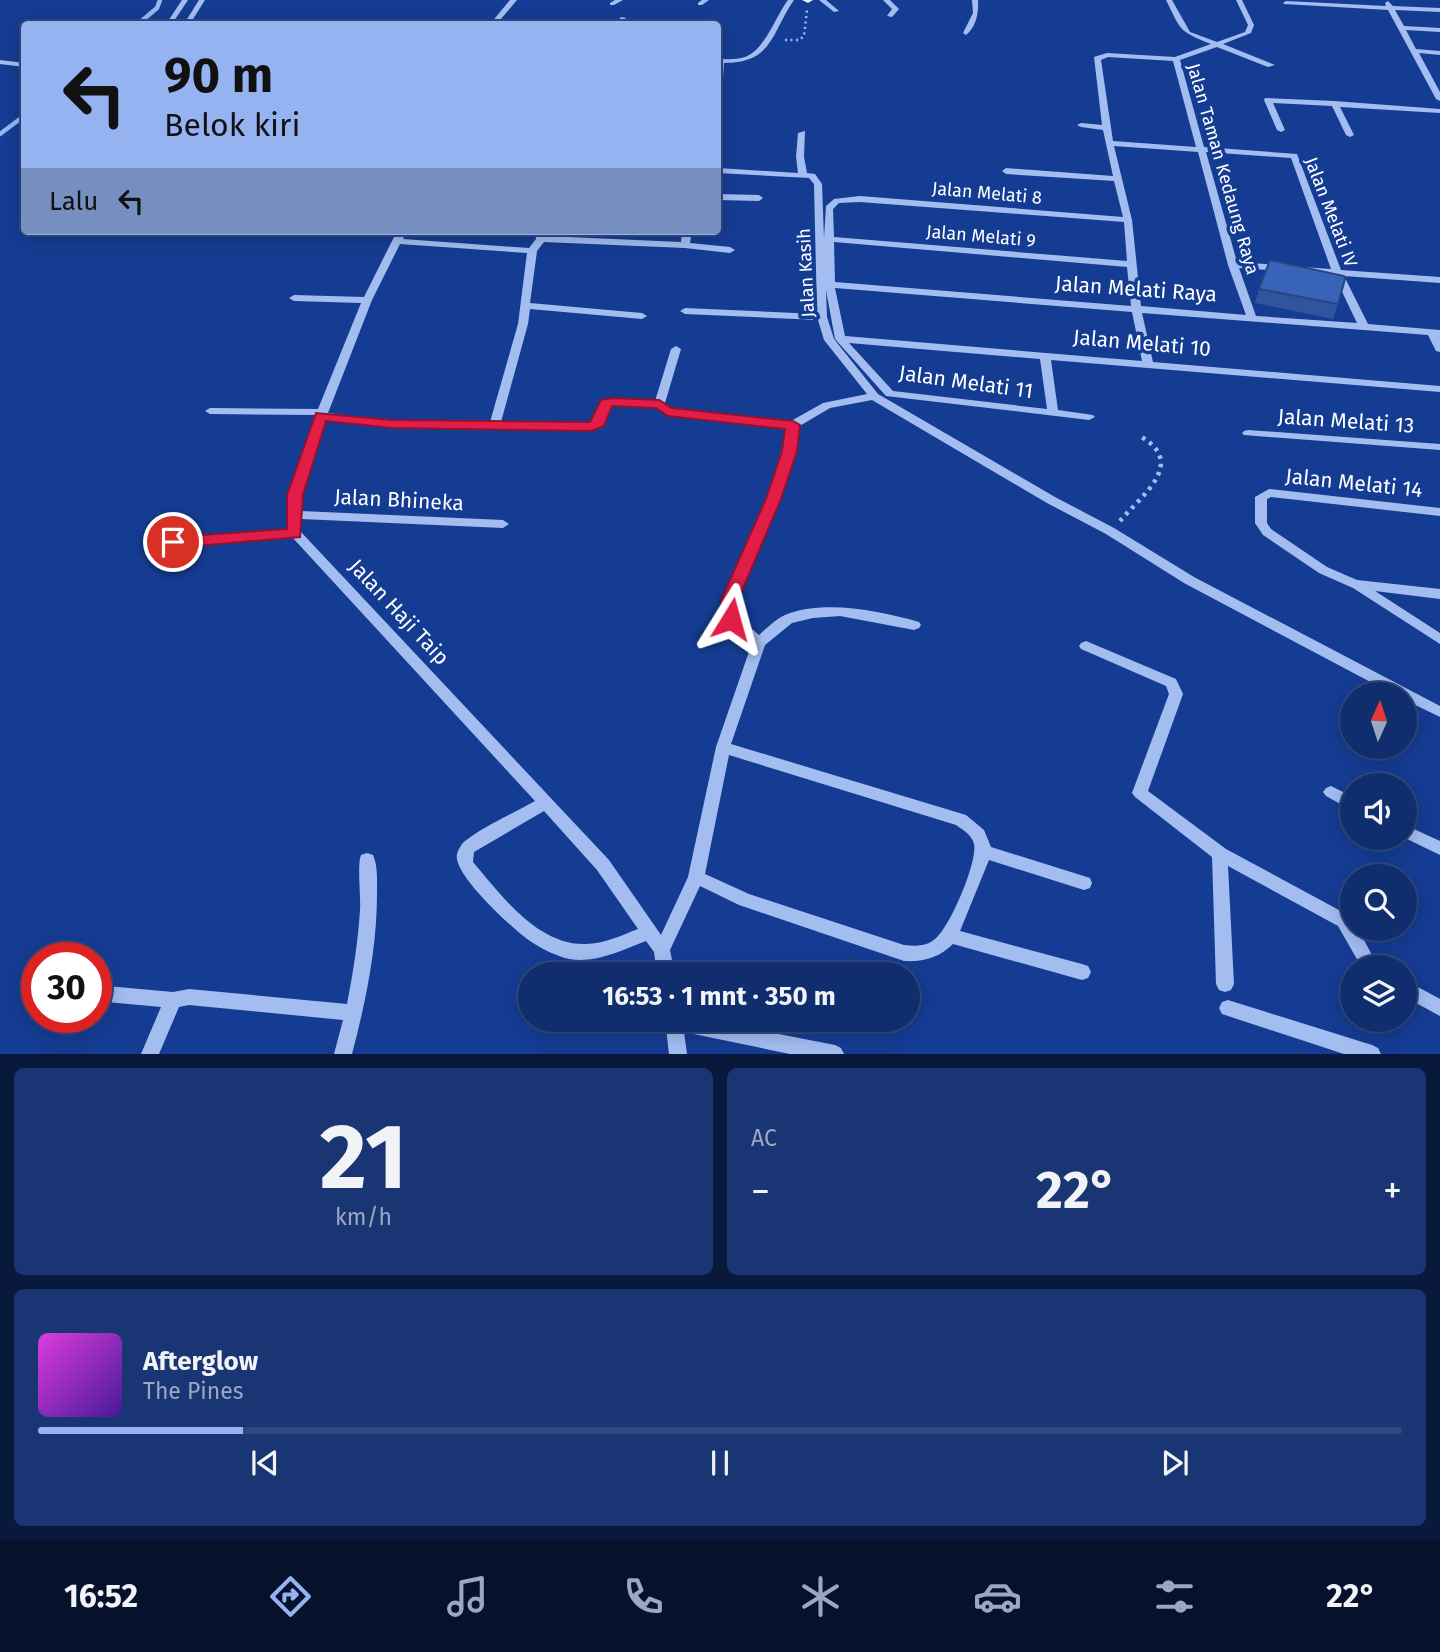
<!DOCTYPE html>
<html lang="id">
<head>
<meta charset="utf-8">
<style>
  :root { --surface:#102d6e; --page:#193573; --text:#f1f3f6; --muted:#9ca8c2; --line:#304981; --accent:#95b2f1 }
  body { margin:0; font-family:"Fira Sans",sans-serif; background:var(--page); color:var(--text); height:100vh; display:flex; flex-direction:column; font-size:26px; white-space:nowrap }
  * { box-sizing:border-box; margin:0 }
  p { font-size:23px; color:var(--muted) }
  .icon { flex:none; width:38px; height:38px; fill:none; stroke:currentColor; stroke-width:2; stroke-linecap:round; stroke-linejoin:round }
  .map { position:relative; height:1054px; overflow:hidden }
  .details { display:flex; flex-direction:column; gap:14px; padding:14px; background:#09193c; flex:1 }
  .details>* { flex:none }
  .hud { position:absolute; left:21px; top:21px; width:700px; height:214px; border-radius:7px; box-shadow:0 4px 18px #0003,0 0 0 2px var(--line); background:#95b2f1; color:#111; overflow:hidden }
  .needle { width:46px; rotate:3deg }
  .buttons { position:absolute; left:1340px; top:682px; display:grid; gap:14px }
  .buttons a { display:grid; place-items:center; width:77px; height:77px; border-radius:50%; background:var(--surface); box-shadow:0 4px 18px #0003,0 0 0 2px var(--line); font-size:35px }
  .speed { position:absolute; left:21px; top:942px; display:flex; gap:14px; font-size:35px; font-weight:700; text-align:center }
  .speed>* { display:grid; place-content:center; width:91px; height:91px; border-radius:50%; background:var(--surface); box-shadow:0 4px 18px #0003,0 0 0 2px var(--line); line-height:1 }
  .speed .limit { border:10px solid #d22; background:#fff; color:#111 }
  .pin { position:absolute; display:grid; place-items:center; width:60px; height:60px; color:#fff; margin:-30px; border:4px solid #fff; border-radius:50%; box-shadow:0 2px 7px #0007 }
  .me { position:absolute; width:77px; margin:-38px; rotate:8deg; stroke-linejoin:round; filter:drop-shadow(0 0 5px #0008) }
  .turn { display:flex; align-items:center; gap:24px; height:147px; padding:0 28px; font-size:32px }
  .turn .icon { width:91px; height:91px; stroke-width:2.5 }
  .turn b { display:block; font-size:49px; line-height:60px }
  .then { display:flex; align-items:center; height:66px; padding:0 28px; background:#0003; gap:14px; font-size:26px }
  .big { font-size:52px; font-weight:700; line-height:1.1 }
  .details .tile { flex:1; display:flex; flex-direction:column; justify-content:center; gap:10px; min-width:0; padding:0 24px; border-radius:10px; background:var(--page) }
  .details .dial { align-items:center; gap:0 }
  .dial b { font-size:91px; line-height:1 }
  .song { display:flex; align-items:center; gap:21px }
  .cover { width:84px; height:84px; border-radius:10px; background:linear-gradient(135deg,hsl(300 70% 55%),hsl(260 70% 35%)) }
  .played { height:7px; border-radius:4px; background:linear-gradient(90deg,var(--accent) 15%,var(--line) 15%) }
  .keys { display:flex; justify-content:space-around; direction:ltr }
  .heat { display:flex; justify-content:space-between; align-items:center; font-size:38px; direction:ltr }
  .details .tiles { flex:1; display:grid; gap:14px; grid-template-columns:1fr 1fr }
  .tile:last-child { grid-column:span 2 }
  .trip { position:absolute; left:518px; top:962px; width:402px; height:70px; border-radius:35px; background:var(--surface); box-shadow:0 4px 18px #0003,0 0 0 2px var(--line); font-weight:700; line-height:70px; text-align:center }
  .menu { display:flex; height:112px; justify-content:space-around; align-items:center; background:#06122c; color:var(--muted) }
  .menu .icon { width:49px; height:49px }
  .menu .active { color:var(--accent) }
  .menu b { font-size:32px; color:var(--text) }
  .map>svg:first-child { display:block }
  .lines { fill:none; stroke-linecap:round; stroke-linejoin:round }
  .stream { stroke:#95b5f4; stroke-width:4.5 }
  .path-far1 { stroke:#a3bdf1; stroke-width:2.5; stroke-dasharray:2 3.5; stroke-linecap:butt }
  .path { stroke:#a3bdf1; stroke-width:4.5; stroke-dasharray:3.5 5; stroke-linecap:butt }
  .minor { fill:#a3bdf1; fill-rule:evenodd }
  .major { fill:#edf2ff; fill-rule:evenodd }
  .wall { fill:#31549f }
  .building { fill:#3962b9; stroke:#284582; stroke-width:2 }
  .route { fill:#e11d48; stroke:#92132f; stroke-width:2 }
  .labels { text-anchor:middle; stroke-width:7; stroke-linejoin:round; paint-order:stroke }
  .far-street-label { font-size:18px; fill:#fff; stroke:#153c93 }
  .street-label { font-size:21px; fill:#fff; stroke:#153c93 }
</style>
</head>
<body>
<div class="map">
<svg width="1440" height="1054" viewBox="0 0 1440 1054">
  <rect width="100%" height="100%" fill="#153c93"/>
  <g class="lines">
    <!-- stream -->
    <path class="stream" d="M138,24L157,8L160,0
      M0,134L24,116"/>
    <!-- path-far1 -->
    <path class="path-far1" d="M785,40H799L804,36L807,10"/>
    <!-- path -->
    <path class="path" d="M1120,521C1143,494 1187,463 1140,436"/>
    <!-- minor -->
    <path class="minor" d="M182,0H188L172,24H166Z
      M199,0H205L190,24H184Z
      M510,0H517L501,19L533,22L536,24H490Z
      M615,0H623L614,5H610V3Z
      M702,0H709L702,5H698V3Z
      M788,0H794C771,33 773,63 724,63L722,94L718,96V59C727,59 736,60 745,57C765,50 775,17 788,0Z
      M819,0H826L839,11L834,12Z
      M883,0H890L899,9L892,17L887,16L892,9Z
      M972,0H978C979,13 976,27 966,35L963,33L973,13Z
      M1166,0H1172L1190,32L1217,42L1245,32L1248,25L1236,0H1242L1254,25L1251,33L1223,44L1275,65L1268,67L1217,47L1180,60L1204,147L1297,154L1341,270L1440,277V283L1344,276L1368,324L1440,330V352L1436,351L1428,335L1142,313L1153,362L1440,386V392L1051,360L1058,410L1093,415L1095,417L1089,420L886,396L835,339L826,290L827,317L834,339L878,394L1055,497L1114,528L1194,577L1440,706V717L1405,700V695H1395L1184,583L1106,534L1047,503L872,400L830,408L798,427C794,455 787,484 775,510C761,544 735,579 738,617L759,635C767,628 776,619 785,615C823,599 881,611 919,622L921,625L919,628L914,630L840,616L813,618L792,623L765,645L731,744L966,815L984,830L991,847L1090,878L1092,883L1090,888L1084,890L989,860L960,931L1082,964L1088,966L1091,972L1088,978L1082,980L953,944C939,958 923,962 904,961L739,905L700,886L670,950L675,975H657L654,952L646,941C622,950 595,964 569,959C556,956 542,949 530,941C514,930 452,874 457,854C458,850 462,843 465,841C486,825 512,814 535,801L292,537L173,546L167,542L173,538L289,529V518L287,515L289,512V495L316,415L210,414L205,411L210,408L318,409L361,303L294,301L289,298L294,295L364,297L397,231H407L403,239L529,248L536,239L537,231H547L546,236L681,242L682,231H692L690,243L730,247L735,250L730,253L685,248L544,242L537,251L530,303L642,313L647,316L642,319L530,309L528,324L501,422L592,424L602,401L613,399L655,401L671,349L676,346L681,349L665,403L671,409L791,421L823,403L867,394L824,340L818,320L685,314L680,311L685,308L817,314L814,184L809,178L718,173V168L798,173L796,157L798,133L805,131L804,157L807,173L815,174L822,184L824,238L826,206L834,199L860,196L1123,217L1114,181L1006,174L1002,171L1006,168L1113,176L1103,130L1081,127L1077,125L1081,123L1102,125L1094,57L1107,53L1175,57L1211,44C1178,31 1181,30 1166,0ZM1108,57L1173,61L1196,147L1113,141L1101,60ZM1114,146L1198,152L1228,265L1246,315L1141,306L1132,220ZM1206,152L1291,158L1331,269L1303,267L1298,270L1303,273L1334,275L1357,323L1256,316L1239,268L1281,271L1286,268L1281,265L1237,262ZM860,202L1124,222L1127,261L834,237L833,209L839,203ZM834,242L1127,267L1131,306L835,282ZM400,244L527,253L518,324L490,422L392,421L328,413L372,300ZM835,288L1132,312L1142,361L845,336ZM849,343L1040,359L1047,409L893,391ZM613,405L656,407L668,415L787,428L771,489L727,592L724,607V619L752,643L716,747L688,877L661,935L609,860L301,532V519L503,528L509,524L503,520L301,511V495L325,420L392,427L592,430L601,428L610,406ZM729,755L956,825C963,830 972,835 974,844C978,862 949,929 935,939C926,947 915,946 904,945L749,894L705,874ZM544,811L597,870L638,929C622,935 604,944 586,944C538,946 501,895 473,862L474,852Z
      M1286,1L1386,6L1385,3L1388,1L1393,6L1440,8V12L1395,10L1404,26L1440,28V32L1406,30L1416,49L1440,51V55L1419,53L1440,92V101L1436,99L1388,10L1284,4L1283,3Z
      M621,17L626,18L621,24H615Z
      M0,60L24,63V67L0,64Z
      M1265,98L1334,101L1440,109V113L1340,107L1354,135L1350,137L1346,135L1332,106L1273,103L1285,130L1281,132L1277,130L1264,100Z
      M718,194L759,195L763,198L759,201L718,200Z
      M1248,430L1440,444V450L1244,435L1242,433L1244,431Z
      M1269,489L1440,508V516L1271,497L1267,499V523L1271,529L1327,567L1357,580L1440,589V599L1375,591L1440,633V644L1353,588L1319,573L1263,535L1255,523V497Z
      M1086,641L1176,679L1183,694L1148,791L1226,849L1350,916L1353,921V929H1358L1379,968H1362L1338,926L1228,866L1234,984L1231,990L1225,992L1219,990L1216,984L1212,857L1135,797L1132,793L1169,694L1166,686L1081,649L1079,646L1081,643Z
      M1331,786L1353,797V811L1326,796L1323,792L1326,788Z
      M1405,825L1440,841V855L1405,838Z
      M367,853L373,855C378,866 377,881 377,893C377,948 366,1001 352,1054H334L343,1020L189,1005L179,1007L159,1054H141L161,1007L96,1001V985L173,992L189,989L347,1004C353,973 358,942 360,910C361,897 357,865 361,855Z
      M1405,980L1440,999V1016L1405,997Z
      M34,991H37V1007L28,1005L25,999L28,993Z
      M1228,1000L1372,1045L1378,1048L1381,1054H1344L1228,1016L1222,1014L1219,1008L1222,1002Z
      M665,1020H707L835,1045L841,1048L844,1054H790L684,1032L687,1054H669Z"/>
    <!-- major -->
    <path class="major" d="M802,0H813L808,3Z"/>
  </g>
  <!-- wall -->
  <path class="wall" d="M1259,289L1338,304L1333,319L1255,303Z"/>
  <!-- building -->
  <path class="building" d="M1270,260L1344,276L1345,279L1338,304L1259,289Z"/>
  <!-- route -->
  <path class="route" d="M613,398L659,400L672,408L793,421L800,425L797,451L781,499L738,600L739,619L737,623H725L721,600L766,499L782,451L785,429L668,416L656,408L612,406L604,426L592,431L392,428L326,421L303,495L300,537L173,548L164,542L173,537L287,529V495L316,413L392,420L590,422L601,400Z"/>
  <g class="labels">
    <!-- far-street labels -->
    <g class="far-street-label">
      <text transform="translate(1223 169) rotate(74)" y="6">Jalan Taman Kedaung Raya</text>
      <text transform="translate(987 193) rotate(5)" y="6">Jalan Melati 8</text>
      <text transform="translate(1331 212) rotate(69)" y="6">Jalan Melati IV</text>
      <text transform="translate(981 236) rotate(5)" y="6">Jalan Melati 9</text>
      <text transform="translate(806 273) rotate(-93)" y="6">Jalan Kasih</text>
    </g>
    <!-- street labels -->
    <g class="street-label">
      <text transform="translate(1136 289) rotate(4)" y="7">Jalan Melati Raya</text>
      <text transform="translate(1142 343) rotate(5)" y="7">Jalan Melati 10</text>
      <text transform="translate(966 382) rotate(8)" y="7">Jalan Melati 11</text>
      <text transform="translate(1346 421) rotate(4)" y="7">Jalan Melati 13</text>
      <text transform="translate(1354 483) rotate(6)" y="7">Jalan Melati 14</text>
      <text transform="translate(399 500) rotate(3)" y="7">Jalan Bhineka</text>
      <text transform="translate(399 612) rotate(47)" y="7">Jalan Haji Taip</text>
    </g>
  </g>
</svg>
<div class="buttons">
<a><svg class="needle" viewBox="-14 -14 28 28"><path d="M0-13l5 13h-10z" fill="#e53935"/><path d="M0 13l5-13h-10z" fill="#9ca8c2"/></svg></a>
<a><svg class="icon" aria-label="sound" viewBox="0 0 24 24"><path d="M4 9h4l5-4v14l-5-4H4zM17 9q2 3 0 6"/></svg></a>
<a><svg class="icon" aria-label="search" viewBox="0 0 24 24"><circle cx="10" cy="10" r="6"/><path d="M15 15l6 6"/></svg></a>
<a><svg class="icon" aria-label="layers" viewBox="0 0 24 24"><path d="M12 4l9 5-9 5-9-5zM3 14l9 5 9-5"/></svg></a>
</div>
<div class="speed"><div class="limit">30</div></div>
<div class="pin" style="left:173px;top:542px;background:#d93025"><svg class="icon" aria-label="arrive" viewBox="0 0 24 24"><path d="M6 21V4h12l-3 4 3 4H6"/></svg></div>
<svg class="me" style="left:731px;top:619px" viewBox="-20 -20 40 40"><path d="M0-17L14 15 0 8-14 15z" fill="#e11d48" stroke="#fff" stroke-width="4"/></svg>
<div class="trip">16:53 · 1 mnt · 350 m</div>
<div class="hud">
<div class="turn"><svg class="icon" aria-label="left" viewBox="0 0 24 24"><path d="M17 20v-9H6M10 6l-5 5 5 5"/></svg><div><b>90 m</b>Belok kiri</div></div>
<div class="then">Lalu<svg class="icon" aria-label="left" viewBox="0 0 24 24"><path d="M17 20v-9H6M10 6l-5 5 5 5"/></svg></div>
</div>
</div>
<section class="details">
<div class="tiles">
<div class="tile dial"><b>21</b><p>km/h</p></div>
<div class="tile"><p>AC</p>
<div class="heat"><a>−</a><b class="big">22°</b><a>+</a></div>
</div>
<div class="tile">
<div class="song"><i class="cover"></i><div><b>Afterglow</b><p>The Pines</p></div></div>
<div class="played"></div>
<div class="keys"><svg class="icon" aria-label="previous" viewBox="0 0 24 24"><path d="M18 5L8 12l10 7zM5 5v14"/></svg><svg class="icon" aria-label="pause" viewBox="0 0 24 24"><path d="M8 5v14M16 5v14"/></svg><svg class="icon" aria-label="next" viewBox="0 0 24 24"><path d="M6 5l10 7-10 7zM19 5v14"/></svg></div>
</div>
</div>
</section>
<nav class="menu">
<b>16:52</b>
<svg class="icon active" aria-label="directions" viewBox="0 0 24 24"><path d="M12 3l9 9-9 9-9-9zM9 14v-3h6M13 9l2 2-2 2"/></svg>
<svg class="icon" aria-label="music" viewBox="0 0 24 24"><path d="M9 18V5l10-2v13"/><circle cx="6" cy="18" r="3"/><circle cx="16" cy="16" r="3"/></svg>
<svg class="icon" aria-label="phone" viewBox="0 0 24 24"><path d="M5 4h4l2 5-3 2q2 4 5 5l2-3 5 2v4C11 20 4 13 5 4z"/></svg>
<svg class="icon" aria-label="climate" viewBox="0 0 24 24"><path d="M12 3v18M4 7l16 10M4 17L20 7"/></svg>
<svg class="icon" aria-label="car" viewBox="0 0 24 24"><path d="M5 17H2v-5l4-1 3-4h7l3 4 3 1v5h-3M9 17h6M6 11h13"/><circle cx="7" cy="17" r="2"/><circle cx="17" cy="17" r="2"/></svg>
<svg class="icon" aria-label="filters" viewBox="0 0 24 24"><path d="M4 7h16M4 17h16"/><circle cx="9" cy="7" r="2"/><circle cx="15" cy="17" r="2"/></svg>
<b>22°</b>
</nav>
</body>
</html>
